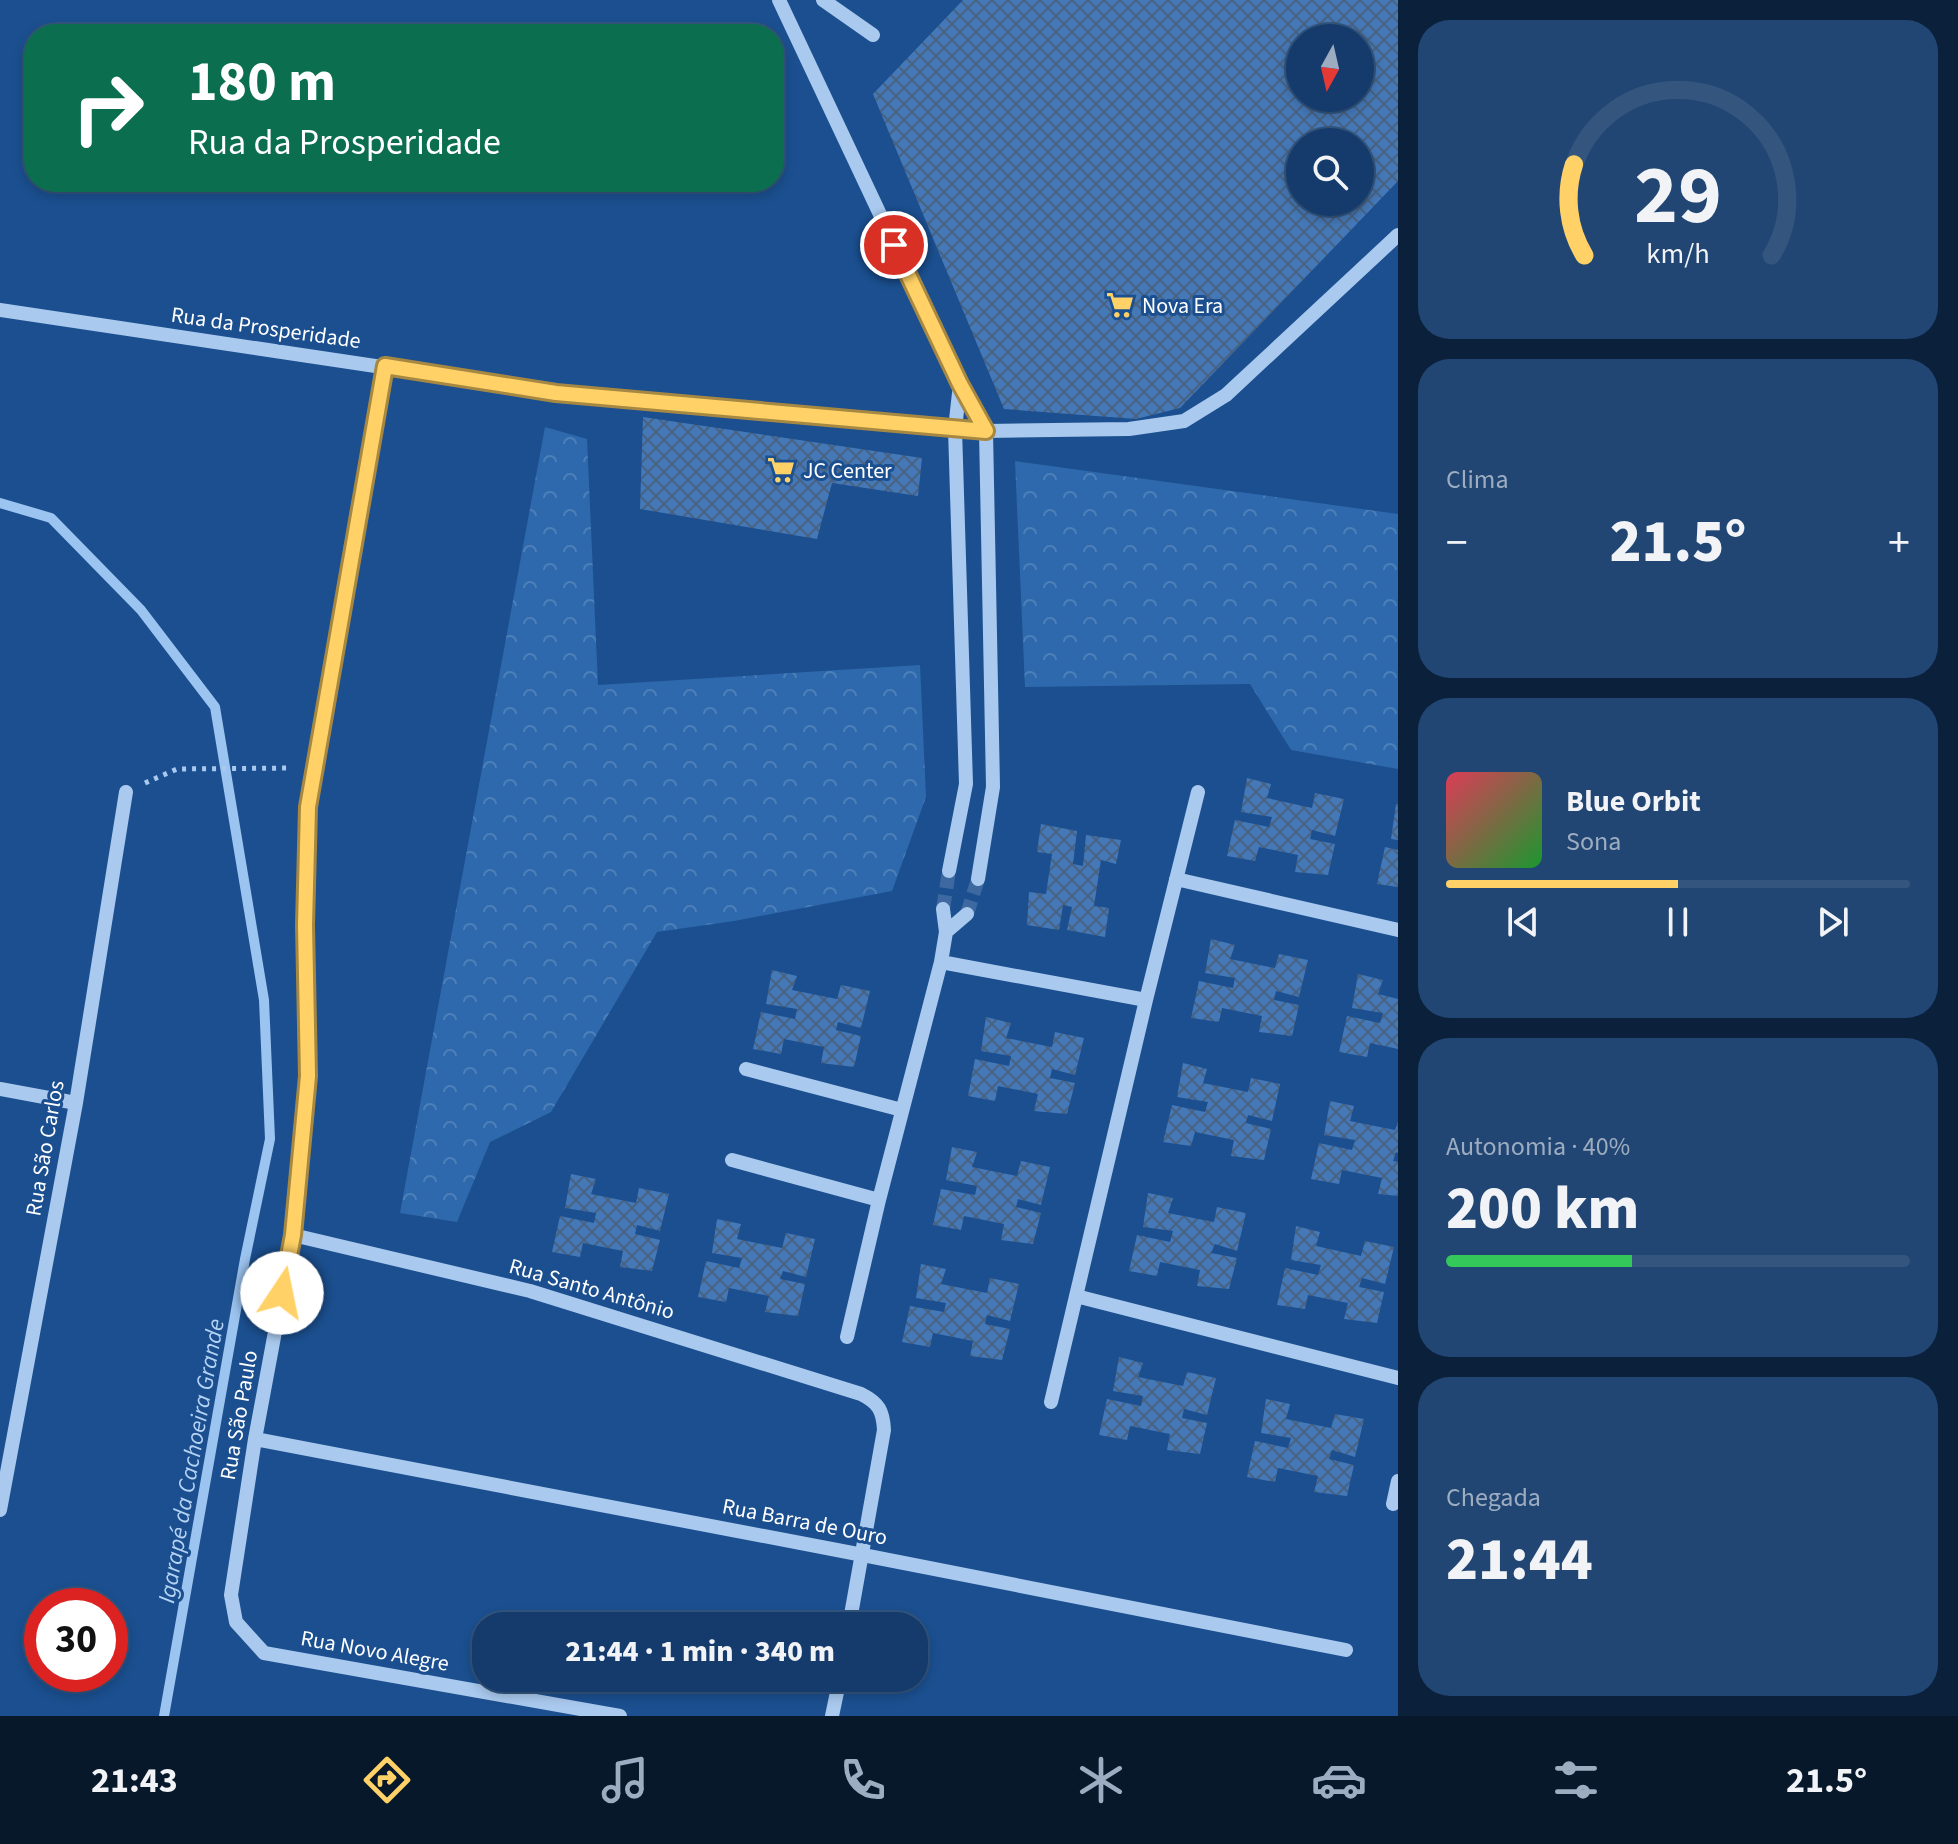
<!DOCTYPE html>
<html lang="pt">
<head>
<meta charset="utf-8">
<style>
  :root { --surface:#143b6b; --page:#214673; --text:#f1f3f6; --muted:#9dadc1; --line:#33557e; --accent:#ffd166 }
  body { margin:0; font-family:"Source Sans 3",sans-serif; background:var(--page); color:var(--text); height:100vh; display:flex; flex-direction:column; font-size:30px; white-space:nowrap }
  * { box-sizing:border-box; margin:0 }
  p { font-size:26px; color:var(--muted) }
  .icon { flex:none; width:44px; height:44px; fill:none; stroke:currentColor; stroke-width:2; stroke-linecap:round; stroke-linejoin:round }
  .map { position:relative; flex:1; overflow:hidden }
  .panel { display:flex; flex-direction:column; gap:20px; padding:20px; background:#0b203b; width:560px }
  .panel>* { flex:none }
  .banner { position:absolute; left:24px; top:24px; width:760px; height:168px; border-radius:32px; box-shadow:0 4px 12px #0003,0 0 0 2px var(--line); background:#0b6e4f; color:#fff; overflow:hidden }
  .needle { width:52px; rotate:188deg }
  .controls { position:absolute; left:1286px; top:24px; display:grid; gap:16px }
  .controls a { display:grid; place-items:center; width:88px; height:88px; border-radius:50%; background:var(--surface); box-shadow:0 4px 12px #0003,0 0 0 2px var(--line); font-size:40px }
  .speed { position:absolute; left:24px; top:1588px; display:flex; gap:16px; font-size:40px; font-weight:700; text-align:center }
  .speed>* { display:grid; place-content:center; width:104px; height:104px; border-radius:50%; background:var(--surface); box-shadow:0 4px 12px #0003,0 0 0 2px var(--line); line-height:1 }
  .speed .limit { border:12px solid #d22; background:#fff; color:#111 }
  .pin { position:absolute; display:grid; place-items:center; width:68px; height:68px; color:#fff; margin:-34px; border:4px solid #fff; border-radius:50%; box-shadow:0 2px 8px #0007 }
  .me { position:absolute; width:88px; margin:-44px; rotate:11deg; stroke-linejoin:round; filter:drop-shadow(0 0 6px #0008) }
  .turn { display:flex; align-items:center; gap:28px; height:168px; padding:0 32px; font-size:36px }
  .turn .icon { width:104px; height:104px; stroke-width:2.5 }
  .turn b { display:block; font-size:56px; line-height:68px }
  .big { font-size:60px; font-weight:800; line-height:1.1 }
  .panel .widget { flex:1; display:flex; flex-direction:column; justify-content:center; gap:12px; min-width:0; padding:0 28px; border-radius:32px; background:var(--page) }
  .panel .dial { align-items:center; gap:0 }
  .dial svg { height:208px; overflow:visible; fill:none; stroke:var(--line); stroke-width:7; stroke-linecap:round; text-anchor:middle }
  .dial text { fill:var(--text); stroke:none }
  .song { display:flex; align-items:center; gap:24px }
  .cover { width:96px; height:96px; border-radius:12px; background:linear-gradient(135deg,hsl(350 70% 55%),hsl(130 70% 35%)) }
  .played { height:8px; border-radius:4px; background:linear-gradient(90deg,var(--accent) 50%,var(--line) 50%) }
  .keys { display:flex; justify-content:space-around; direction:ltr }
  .heat { display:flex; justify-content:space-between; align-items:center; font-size:44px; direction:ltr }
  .charge { height:12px; border-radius:6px; background:linear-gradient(90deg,#34c759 40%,var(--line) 0) }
  .trip { position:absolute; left:472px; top:1612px; width:456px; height:80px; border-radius:32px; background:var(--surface); box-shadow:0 4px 12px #0003,0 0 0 2px var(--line); font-weight:800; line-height:80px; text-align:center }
  .menu { display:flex; height:128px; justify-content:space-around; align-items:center; background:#08182b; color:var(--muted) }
  .menu .icon { width:56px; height:56px }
  .menu .on { color:var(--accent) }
  .menu b { font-size:36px; color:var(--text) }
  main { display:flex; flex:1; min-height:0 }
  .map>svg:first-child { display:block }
  .forest { fill:url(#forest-crowns) }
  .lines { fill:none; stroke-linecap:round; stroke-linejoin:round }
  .stream { stroke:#9cc4f0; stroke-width:10 }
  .building { fill:url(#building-cross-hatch); fill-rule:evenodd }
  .minor-tunnel { stroke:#3d69a0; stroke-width:14; stroke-dasharray:14 7; stroke-linecap:butt }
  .path { stroke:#a9c9ee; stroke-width:5; stroke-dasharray:4 6; stroke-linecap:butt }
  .minor { stroke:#a9c9ee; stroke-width:14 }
  .route-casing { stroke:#a68842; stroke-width:20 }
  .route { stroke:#ffd166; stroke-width:14 }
  .labels { text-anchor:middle; stroke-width:6; stroke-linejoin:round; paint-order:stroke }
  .poi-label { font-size:22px; fill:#fff; stroke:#1b4f8f; text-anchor:start }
  .street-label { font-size:22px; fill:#fff; stroke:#1b4f8f }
  .water-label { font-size:24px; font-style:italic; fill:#b5d3f5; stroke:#1b4f8f }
</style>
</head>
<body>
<main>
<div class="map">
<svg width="1398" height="1716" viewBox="0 0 1398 1716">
  <defs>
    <pattern id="forest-crowns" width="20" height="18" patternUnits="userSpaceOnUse" patternTransform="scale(2)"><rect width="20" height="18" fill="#2e69ad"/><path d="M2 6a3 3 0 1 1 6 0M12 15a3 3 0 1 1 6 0" fill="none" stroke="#4d80b9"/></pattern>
    <pattern id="building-cross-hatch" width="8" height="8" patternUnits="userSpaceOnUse" patternTransform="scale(2)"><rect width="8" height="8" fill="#4478b7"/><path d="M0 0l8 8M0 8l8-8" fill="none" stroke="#486282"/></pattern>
  </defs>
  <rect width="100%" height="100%" fill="#1b4f8f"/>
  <!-- forest -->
  <path class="forest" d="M545,427L587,439L598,685L920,665L926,797L892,891L734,921L657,932L551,1112L490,1142L457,1222L400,1213Z
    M1015,461L1398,514V769L1291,750L1250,684L1025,687Z"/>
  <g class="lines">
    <!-- stream -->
    <path class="stream" d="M0,503L51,518L141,610L215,707L264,1000L270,1139L245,1259L164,1716"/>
  </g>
  <!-- building -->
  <path class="building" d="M963,0H1398V181L1180,408L1136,419L1004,409L873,94ZM1300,38H1360V98H1300ZM1300,142H1360V202H1300Z
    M643,417L922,458L918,496L832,483L817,539L640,509Z
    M1247,778L1271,784L1267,798L1312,808L1315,793L1344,799L1335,836L1312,830L1310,839L1335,844L1328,875L1295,872L1298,855L1259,847L1255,861L1227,856L1235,820L1269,827L1272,817L1241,812Z
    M1396,804H1398V840L1391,839Z
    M1041,824L1077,831L1073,864L1083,866L1086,835L1121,840L1116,864L1101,860L1094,906L1109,908L1105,937L1067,930L1072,907L1063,905L1059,930L1027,925L1029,892L1046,894L1052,854L1037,852Z
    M1385,847L1398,850V887L1377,884Z
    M1211,939L1235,945L1230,959L1275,968L1279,954L1308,960L1299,997L1276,991L1274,1000L1299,1005L1292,1036L1259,1032L1262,1016L1222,1008L1219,1022L1191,1018L1199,981L1233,988L1235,978L1205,973Z
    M772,970L797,976L792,990L837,999L841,985L870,991L861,1028L838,1022L836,1030L861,1036L854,1067L821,1063L824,1047L784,1039L781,1054L753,1049L761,1012L795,1019L797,1009L766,1004Z
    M1358,974L1383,980L1378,994L1398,999V1049L1370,1043L1367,1057L1339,1052L1347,1016L1380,1023L1383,1013L1352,1008Z
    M986,1017L1011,1023L1006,1038L1052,1047L1055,1032L1084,1038L1075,1075L1052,1069L1050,1078L1075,1083L1067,1114L1034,1111L1038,1094L998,1086L995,1101L968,1096L975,1059L1009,1066L1011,1056L981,1051Z
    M1183,1063L1207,1069L1203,1083L1248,1092L1251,1078L1280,1084L1272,1121L1248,1115L1246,1123L1271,1129L1264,1160L1231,1156L1234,1140L1195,1132L1191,1146L1163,1142L1172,1105L1205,1112L1208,1102L1177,1097Z
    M1330,1101L1354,1106L1350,1121L1395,1130L1398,1122V1153L1396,1152L1393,1161L1398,1162V1196L1378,1194L1382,1178L1342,1170L1339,1184L1311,1179L1319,1143L1352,1150L1355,1140L1324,1135Z
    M952,1147L977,1152L972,1167L1017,1176L1021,1161L1050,1167L1041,1205L1018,1199L1016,1207L1041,1213L1033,1244L1001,1240L1004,1224L964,1216L961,1230L933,1225L941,1189L975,1195L977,1186L946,1180Z
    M571,1174L596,1179L591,1194L636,1203L639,1188L669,1194L660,1231L637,1225L635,1234L660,1240L652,1271L620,1267L623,1251L583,1243L580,1257L552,1252L560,1216L594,1223L596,1213L565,1208Z
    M1148,1193L1173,1198L1168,1213L1214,1222L1217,1207L1246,1213L1237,1251L1215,1244L1211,1253L1237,1258L1229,1289L1197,1286L1200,1270L1160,1262L1157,1276L1129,1271L1137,1235L1170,1242L1173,1231L1143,1227Z
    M717,1219L741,1224L737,1239L782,1248L786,1233L815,1239L806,1277L783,1271L780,1279L805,1284L798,1316L765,1312L769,1296L729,1288L726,1302L698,1297L706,1261L739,1268L742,1258L712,1253Z
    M1296,1226L1320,1232L1316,1246L1361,1256L1365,1241L1394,1247L1385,1284L1362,1278L1359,1287L1384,1292L1377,1323L1344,1319L1348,1303L1308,1295L1305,1309L1277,1305L1285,1268L1318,1275L1321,1265L1291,1260Z
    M921,1264L946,1269L941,1284L987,1293L990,1278L1019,1284L1010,1321L987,1315L985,1324L1010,1329L1002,1360L970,1356L973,1341L933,1333L930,1347L902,1342L910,1306L944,1312L946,1303L916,1298Z
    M1119,1357L1143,1363L1138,1377L1183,1386L1187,1372L1216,1378L1207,1415L1184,1409L1182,1418L1207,1423L1200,1454L1167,1450L1170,1434L1130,1426L1127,1440L1099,1435L1107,1399L1141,1406L1143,1396L1113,1391Z
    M1266,1399L1290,1404L1286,1419L1331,1428L1335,1414L1364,1419L1355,1457L1332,1450L1329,1459L1354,1465L1347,1496L1314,1492L1318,1476L1278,1468L1275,1482L1247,1477L1255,1441L1288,1448L1291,1438L1261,1433Z"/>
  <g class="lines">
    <!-- minor-tunnel -->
    <path class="minor-tunnel" d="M943,909L949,871
      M967,914L978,879"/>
    <!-- path -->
    <path class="path" d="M145,783L177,769L292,768"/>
    <!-- minor -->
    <path class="minor" d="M779,0L960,384L986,431L993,787L978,879
      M823,0L873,35
      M0,310L556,393L986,431L1129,429L1184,421L1226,395L1398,235
      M385,366L308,807L305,925L308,1076L293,1235L255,1439L231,1595L236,1622L264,1653L620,1716
      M949,871L966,784L955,429L960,384
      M1176,879L1398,930
      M946,932L967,914
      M941,962L1146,1000
      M746,1069L902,1110
      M0,1089L76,1103
      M732,1160L879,1200
      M293,1235L530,1291L861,1394C879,1403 883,1411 884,1430L849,1626
      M1076,1296L1398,1378
      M847,1337L879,1200L941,962L946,932L943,909
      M1051,1402L1146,1000L1198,792
      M255,1439L863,1555L1346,1650
      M1393,1504L1398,1481
      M0,1510L76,1103L126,792
      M832,1716L840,1678"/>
  </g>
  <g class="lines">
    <!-- route casing -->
    <g class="route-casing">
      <path id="route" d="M282,1293L293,1235L308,1076L305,925L308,807L385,366L556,393L986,431L960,384L894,245"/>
    </g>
    <!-- route -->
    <use href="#route" class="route"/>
  </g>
  <!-- icons -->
  <defs>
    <g id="supermarket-bare" transform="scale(2.16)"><path d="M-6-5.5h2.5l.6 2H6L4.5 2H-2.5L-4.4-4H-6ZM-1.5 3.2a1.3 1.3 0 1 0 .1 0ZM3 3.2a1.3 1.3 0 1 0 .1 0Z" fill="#ffd166" stroke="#1b4f8f" stroke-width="2.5" paint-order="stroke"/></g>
  </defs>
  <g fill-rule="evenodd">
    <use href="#supermarket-bare" x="1120" y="305"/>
    <use href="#supermarket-bare" x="781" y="470"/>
  </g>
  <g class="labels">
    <!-- poi labels -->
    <g class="poi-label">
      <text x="1142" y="313">Nova Era</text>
      <text x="803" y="478">JC Center</text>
    </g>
    <!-- street labels -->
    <g class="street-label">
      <text transform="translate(266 327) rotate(8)" y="8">Rua da Prosperidade</text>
      <text transform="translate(44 1148) rotate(-80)" y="8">Rua São Carlos</text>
      <text transform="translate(592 1288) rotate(16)" y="8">Rua Santo Antônio</text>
      <text transform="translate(238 1415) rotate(-80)" y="8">Rua São Paulo</text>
      <text transform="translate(805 1521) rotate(11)" y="8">Rua Barra de Ouro</text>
      <text transform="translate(375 1650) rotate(10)" y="8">Rua Novo Alegre</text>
    </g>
    <!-- water labels -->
    <g class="water-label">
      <text transform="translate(191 1461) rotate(-80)" y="8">Igarapé da Cachoeira Grande</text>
    </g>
  </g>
</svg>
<div class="controls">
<a><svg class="needle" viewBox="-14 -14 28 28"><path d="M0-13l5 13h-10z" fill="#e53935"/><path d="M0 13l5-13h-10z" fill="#9dadc1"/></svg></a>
<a><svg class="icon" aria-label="search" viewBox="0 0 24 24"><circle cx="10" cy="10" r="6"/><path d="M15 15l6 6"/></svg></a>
</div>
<div class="speed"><div class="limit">30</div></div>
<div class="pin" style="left:894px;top:245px;background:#d93025"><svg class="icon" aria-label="arrive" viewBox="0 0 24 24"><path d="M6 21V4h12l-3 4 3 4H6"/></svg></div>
<svg class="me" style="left:282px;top:1293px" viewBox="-20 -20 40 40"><circle r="19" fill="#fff"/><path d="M0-13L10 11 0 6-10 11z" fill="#ffd166"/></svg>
<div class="trip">21:44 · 1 min · 340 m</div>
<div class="banner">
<div class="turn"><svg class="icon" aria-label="right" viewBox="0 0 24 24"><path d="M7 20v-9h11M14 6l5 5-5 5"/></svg><div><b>180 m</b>Rua da Prosperidade</div></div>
</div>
</div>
<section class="panel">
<div class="widget dial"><svg viewBox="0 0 100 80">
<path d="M14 69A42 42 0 1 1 86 69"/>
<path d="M14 69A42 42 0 0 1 10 34" stroke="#ffd166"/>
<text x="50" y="56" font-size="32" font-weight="700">29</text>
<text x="50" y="72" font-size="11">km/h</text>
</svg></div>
<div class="widget"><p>Clima</p>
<div class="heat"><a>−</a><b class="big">21.5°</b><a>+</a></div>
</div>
<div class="widget">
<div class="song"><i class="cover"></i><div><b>Blue Orbit</b><p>Sona</p></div></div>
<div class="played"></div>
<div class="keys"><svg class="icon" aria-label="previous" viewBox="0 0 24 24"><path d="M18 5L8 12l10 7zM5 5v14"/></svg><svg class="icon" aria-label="pause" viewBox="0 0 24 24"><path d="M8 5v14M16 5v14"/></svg><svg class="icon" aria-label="next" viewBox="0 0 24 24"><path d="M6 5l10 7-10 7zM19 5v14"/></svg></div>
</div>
<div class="widget"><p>Autonomia · 40%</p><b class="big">200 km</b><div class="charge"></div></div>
<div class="widget"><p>Chegada</p><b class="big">21:44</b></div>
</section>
</main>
<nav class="menu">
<b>21:43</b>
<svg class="icon on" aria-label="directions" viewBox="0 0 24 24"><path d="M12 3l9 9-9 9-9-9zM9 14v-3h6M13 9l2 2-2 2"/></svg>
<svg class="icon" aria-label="music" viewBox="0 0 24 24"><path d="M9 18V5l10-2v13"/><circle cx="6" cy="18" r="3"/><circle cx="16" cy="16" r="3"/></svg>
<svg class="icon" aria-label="phone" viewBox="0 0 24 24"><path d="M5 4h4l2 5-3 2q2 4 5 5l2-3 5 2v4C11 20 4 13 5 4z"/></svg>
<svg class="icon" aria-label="climate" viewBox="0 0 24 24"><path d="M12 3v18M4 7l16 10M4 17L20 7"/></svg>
<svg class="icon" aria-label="car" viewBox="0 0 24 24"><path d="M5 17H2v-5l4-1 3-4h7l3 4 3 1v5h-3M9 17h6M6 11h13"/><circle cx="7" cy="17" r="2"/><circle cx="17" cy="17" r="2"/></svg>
<svg class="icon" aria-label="filters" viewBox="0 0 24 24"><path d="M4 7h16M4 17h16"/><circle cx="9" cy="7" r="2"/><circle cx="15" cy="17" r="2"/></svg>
<b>21.5°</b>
</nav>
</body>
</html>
